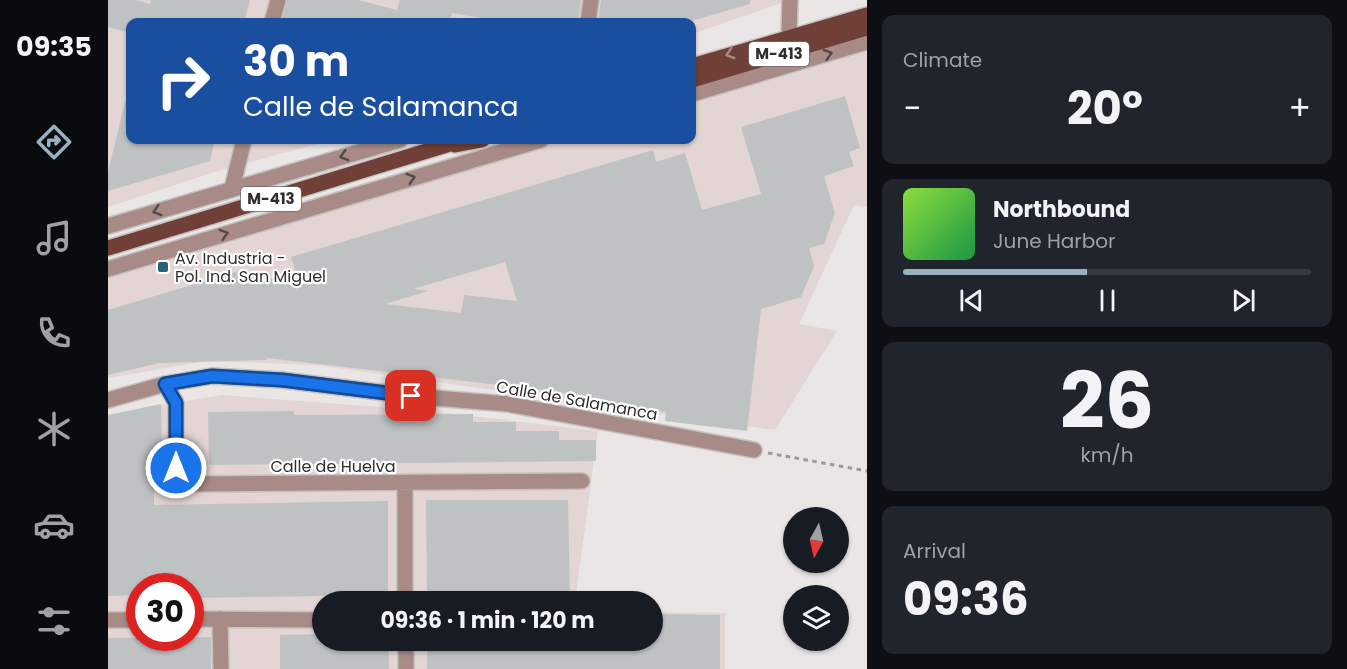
<!DOCTYPE html>
<html lang="en">
<head>
<meta charset="utf-8">
<style>
  :root { --surface:#171b24; --page:#20242c; --text:#f1f3f6; --muted:#9ea1a6; --line:#363941; --accent:#95b2be }
  body { margin:0; font-family:Poppins,sans-serif; background:var(--page); color:var(--text); height:100vh; display:flex; flex-direction:column; font-size:22px; white-space:nowrap }
  * { box-sizing:border-box; margin:0 }
  p { font-size:20px; color:var(--muted) }
  .icon { flex:none; width:33px; height:33px; fill:none; stroke:currentColor; stroke-width:2; stroke-linecap:round; stroke-linejoin:round }
  .map { position:relative; flex:1; overflow:hidden }
  .side { display:flex; flex-direction:column; gap:15px; padding:15px; background:#0d0f14; width:480px }
  .side>* { flex:none }
  .hud { position:absolute; left:18px; top:18px; width:570px; height:126px; border-radius:12px; box-shadow:0 2px 4px #0004; background:#1a4fa0; color:#fff; overflow:hidden }
  .needle { width:39px; rotate:188deg }
  .buttons { position:absolute; left:675px; top:507px; display:grid; gap:12px }
  .buttons a { display:grid; place-items:center; width:66px; height:66px; border-radius:50%; background:var(--surface); box-shadow:0 2px 4px #0004; font-size:30px }
  .speed { position:absolute; left:18px; top:573px; display:flex; gap:12px; font-size:30px; font-weight:700; text-align:center }
  .speed>* { display:grid; place-content:center; width:78px; height:78px; border-radius:50%; background:var(--surface); box-shadow:0 2px 4px #0004; line-height:1 }
  .speed .limit { border:9px solid #d22; background:#fff; color:#111 }
  .pin { position:absolute; display:grid; place-items:center; width:51px; height:51px; color:#fff; margin:-26px; border-radius:12px; box-shadow:0 3px 9px #0006 }
  .me { position:absolute; width:66px; margin:-33px; rotate:0deg; stroke-linejoin:round; filter:drop-shadow(0 0 4px #0008) }
  .turn { display:flex; align-items:center; gap:21px; height:126px; padding:0 18px; font-size:27px }
  .turn .icon { width:78px; height:78px; stroke-width:2.5 }
  .turn b { display:block; font-size:42px; line-height:51px }
  .big { font-size:45px; font-weight:700; line-height:1.1 }
  .side .tile { flex:1; display:flex; flex-direction:column; justify-content:center; gap:9px; min-width:0; padding:0 21px; border-radius:12px; background:var(--page) }
  .side .dial { align-items:center; gap:0 }
  .dial b { font-size:78px; line-height:1 }
  .song { display:flex; align-items:center; gap:18px }
  .cover { width:72px; height:72px; border-radius:9px; background:linear-gradient(135deg,hsl(90 70% 55%),hsl(140 70% 35%)) }
  .played { height:6px; border-radius:3px; background:linear-gradient(90deg,var(--accent) 45%,var(--line) 45%) }
  .keys { display:flex; justify-content:space-around; direction:ltr }
  .heat { display:flex; justify-content:space-between; align-items:center; font-size:33px; direction:ltr }
  .trip { position:absolute; left:204px; top:591px; width:351px; height:60px; border-radius:30px; background:var(--surface); box-shadow:0 2px 4px #0004; font-weight:700; line-height:60px; text-align:center }
  main { display:flex; flex:1; min-height:0 }
  .tab-bar { display:flex; flex-direction:column; width:108px; justify-content:space-around; align-items:center; background:#090b0e; color:var(--muted) }
  .tab-bar .icon { width:42px; height:42px }
  .tab-bar .selected { color:var(--accent) }
  .tab-bar b { font-size:27px; color:var(--text) }
  .map>svg:first-child { display:block }
  .built { fill:#e2d5d3; fill-rule:evenodd }
  .building { fill:#bfc2c3; fill-rule:evenodd }
  .lines { fill:none; stroke-linecap:round; stroke-linejoin:round }
  .minor-casing { stroke:#c5c1c0; stroke-width:18 }
  .major-casing { stroke:#c5c1c0; stroke-width:18 }
  .path { stroke:#9c9998; stroke-width:3; stroke-dasharray:4.5 4.5; stroke-linecap:butt }
  .minor { stroke:#a88b86; stroke-width:15 }
  .major { stroke:#6f3f38; stroke-width:15 }
  .oneway { stroke:#a98c88 }
  .oneway2 { stroke:#534a48 }
  .route-casing { stroke:#114b97; stroke-width:15 }
  .route { stroke:#1a73e8; stroke-width:10 }
  .poi-dot { fill:#256279; stroke:#fff; stroke-width:2 }
  .labels { text-anchor:middle; stroke-width:4.5; stroke-linejoin:round; paint-order:stroke }
  .shield { fill:#fff; stroke:#6d6d6c; stroke-width:1.5 }
  .shield-label { font-size:15px; font-weight:bold; fill:#2f2e2d }
  .poi-label { font-size:16px; fill:#2f2e2d; stroke:#fff; text-anchor:start }
  .street-label { font-size:16px; fill:#2f2e2d; stroke:#fff }
</style>
</head>
<body>
<main>
<nav class="tab-bar">
<b>09:35</b>
<svg class="icon selected" aria-label="directions" viewBox="0 0 24 24"><path d="M12 3l9 9-9 9-9-9zM9 14v-3h6M13 9l2 2-2 2"/></svg>
<svg class="icon" aria-label="music" viewBox="0 0 24 24"><path d="M9 18V5l10-2v13"/><circle cx="6" cy="18" r="3"/><circle cx="16" cy="16" r="3"/></svg>
<svg class="icon" aria-label="phone" viewBox="0 0 24 24"><path d="M5 4h4l2 5-3 2q2 4 5 5l2-3 5 2v4C11 20 4 13 5 4z"/></svg>
<svg class="icon" aria-label="climate" viewBox="0 0 24 24"><path d="M12 3v18M4 7l16 10M4 17L20 7"/></svg>
<svg class="icon" aria-label="car" viewBox="0 0 24 24"><path d="M5 17H2v-5l4-1 3-4h7l3 4 3 1v5h-3M9 17h6M6 11h13"/><circle cx="7" cy="17" r="2"/><circle cx="17" cy="17" r="2"/></svg>
<svg class="icon" aria-label="filters" viewBox="0 0 24 24"><path d="M4 7h16M4 17h16"/><circle cx="9" cy="7" r="2"/><circle cx="15" cy="17" r="2"/></svg>
</nav>
<div class="map">
<svg width="759" height="669" viewBox="0 0 759 669">
  <rect width="100%" height="100%" fill="#eae6e5"/>
  <!-- built -->
  <path class="built" d="M0,0H682L584,34V22H22V140H223L106,172L0,207Z
    M759,52V207L746,205L691,324L729,331L667,430L209,365L98,361L0,378V274L452,140H584V102Z
    M114,395L312,410L490,431L467,601L214,602V640H544L545,612L617,613V669H0V415ZM32,586H82V638H32Z"/>
  <!-- building -->
  <path class="building" d="M0,0H27L42,4L43,0H142L136,22H22V33L0,27Z
    M179,0H250L289,10L292,0H473L470,22H396L344,13L341,22H174Z
    M493,0H642V4L580,22H490Z
    M737,96L752,148L741,152L746,166L716,176L727,213L716,244L701,248L706,266L693,297L653,309L639,431L557,421L558,412L476,402L477,395L159,358L158,360L51,363L0,375V310L134,270L192,286L183,257L545,150L548,162L577,153L594,210L653,194L633,127ZM397,262L409,301L356,295L353,313L277,304L320,291L305,289Z
    M17,102L22,103V140H107L102,161L0,191V172Z
    M53,404L54,466H46V505L280,501V595L82,598V586H32V595L0,596V415Z
    M186,411V415L365,414V422H408V431H451V440H488V461L101,465L100,412Z
    M318,500H460L462,602H319Z
    M544,614L612,615V669H319V640H544Z
    M214,634V640H281V669H172V635Z
    M103,637V669H0V638Z"/>
  <g class="lines">
    <!-- minor casing -->
    <g class="minor-casing">
      <path id="minor" d="M164,22L170,0
        M480,22L483,0
        M681,37L682,0
        M584,94L759,42
        M124,188L136,140
        M0,226L292,140
        M0,269L433,140
        M57,384L68,403V468L88,484L474,481
        M0,400L57,384L104,376L174,380L303,396L400,404L646,450
        M297,484V602
        M82,619L214,620
        M112,619L113,669
        M0,620H32
        M298,640V669"/>
    </g>
    <!-- major casing -->
    <g class="major-casing">
      <path id="major" d="M584,66L759,15
        M584,80L759,28
        M347,145L374,140
        M0,248L355,140"/>
    </g>
    <!-- path -->
    <path class="path" d="M660,453L759,471"/>
    <!-- minor -->
    <use href="#minor" class="minor"/>
    <!-- major -->
    <use href="#major" class="major"/>
  </g>
  <!-- one-way arrows -->
  <defs><path id="oneway-chevron" d="M-2-3.5L2.5 0L-2 3.5" fill="none" stroke-width="1.6" stroke-linecap="round" stroke-linejoin="round" transform="scale(1.5)"/></defs>
  <use class="oneway" href="#oneway-chevron" transform="translate(622 54) rotate(163)"/>
  <g class="oneway2">
    <use href="#oneway-chevron" transform="translate(720 54) rotate(-17)"/>
    <use href="#oneway-chevron" transform="translate(236 156) rotate(164)"/>
    <use href="#oneway-chevron" transform="translate(303 178) rotate(-17)"/>
    <use href="#oneway-chevron" transform="translate(49 211) rotate(163)"/>
    <use href="#oneway-chevron" transform="translate(116 234) rotate(-17)"/>
  </g>
  <g class="lines">
    <!-- route casing -->
    <g class="route-casing">
      <path id="route" d="M68,468V403L57,384L104,376L174,380L303,396"/>
    </g>
    <!-- route -->
    <use href="#route" class="route"/>
  </g>
  <!-- markers -->
  <rect class="poi-dot" x="49" y="261" width="12" height="12" rx="3"/>
  <g class="labels">
    <!-- shield labels -->
    <g class="shield">
      <rect x="641" y="42" width="60" height="24" rx="4.5"/>
      <rect x="133" y="187" width="60" height="24" rx="4.5"/>
    </g>
    <g class="shield-label">
      <text x="671" y="59">M-413</text>
      <text x="163" y="204">M-413</text>
    </g>
    <!-- poi labels -->
    <g class="poi-label">
      <text x="67" y="264">Av. Industria -<tspan x="67" dy="18">Pol. Ind. San Miguel</tspan></text>
    </g>
    <!-- street labels -->
    <g class="street-label">
      <text transform="translate(469 400) rotate(10)" y="6">Calle de Salamanca</text>
      <text x="225" y="472">Calle de Huelva</text>
    </g>
  </g>
</svg>
<div class="buttons">
<a><svg class="needle" viewBox="-14 -14 28 28"><path d="M0-13l5 13h-10z" fill="#e53935"/><path d="M0 13l5-13h-10z" fill="#9ea1a6"/></svg></a>
<a><svg class="icon" aria-label="layers" viewBox="0 0 24 24"><path d="M12 4l9 5-9 5-9-5zM3 14l9 5 9-5"/></svg></a>
</div>
<div class="speed"><div class="limit">30</div></div>
<div class="pin" style="left:303px;top:396px;background:#d93025"><svg class="icon" aria-label="arrive" viewBox="0 0 24 24"><path d="M6 21V4h12l-3 4 3 4H6"/></svg></div>
<svg class="me" style="left:68px;top:468px" viewBox="-20 -20 40 40"><circle r="17" fill="#1a73e8" stroke="#fff" stroke-width="3"/><path d="M0-11L8 9 0 5-8 9z" fill="#fff"/></svg>
<div class="trip">09:36 · 1 min · 120 m</div>
<div class="hud">
<div class="turn"><svg class="icon" aria-label="right" viewBox="0 0 24 24"><path d="M7 20v-9h11M14 6l5 5-5 5"/></svg><div><b>30 m</b>Calle de Salamanca</div></div>
</div>
</div>
<section class="side">
<div class="tile"><p>Climate</p>
<div class="heat"><a>−</a><b class="big">20°</b><a>+</a></div>
</div>
<div class="tile">
<div class="song"><i class="cover"></i><div><b>Northbound</b><p>June Harbor</p></div></div>
<div class="played"></div>
<div class="keys"><svg class="icon" aria-label="previous" viewBox="0 0 24 24"><path d="M18 5L8 12l10 7zM5 5v14"/></svg><svg class="icon" aria-label="pause" viewBox="0 0 24 24"><path d="M8 5v14M16 5v14"/></svg><svg class="icon" aria-label="next" viewBox="0 0 24 24"><path d="M6 5l10 7-10 7zM19 5v14"/></svg></div>
</div>
<div class="tile dial"><b>26</b><p>km/h</p></div>
<div class="tile"><p>Arrival</p><b class="big">09:36</b></div>
</section>
</main>
</body>
</html>
